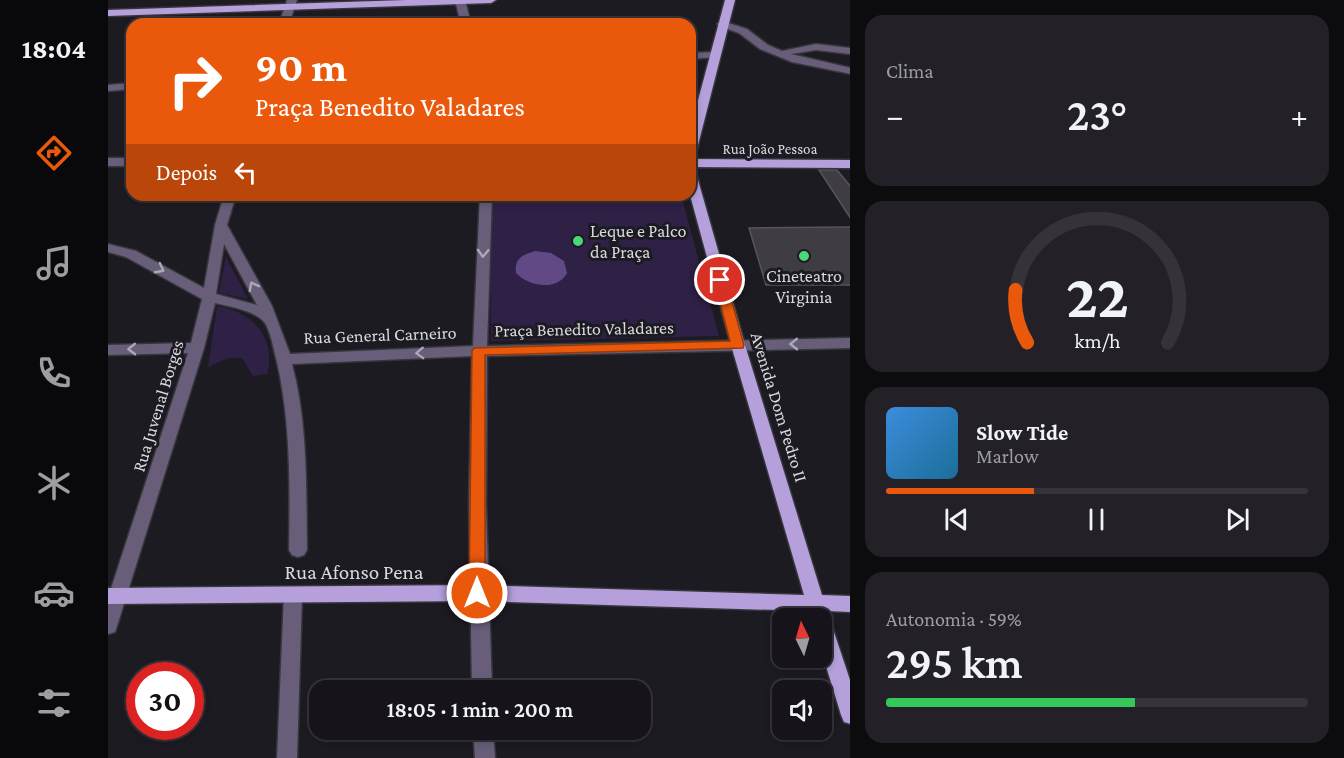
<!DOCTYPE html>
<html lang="pt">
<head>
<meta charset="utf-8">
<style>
  :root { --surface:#16141a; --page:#232127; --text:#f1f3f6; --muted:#9e9ea2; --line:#353339; --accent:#ea580c }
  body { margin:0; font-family:"Crimson Pro",serif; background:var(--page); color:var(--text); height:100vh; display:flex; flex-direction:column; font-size:22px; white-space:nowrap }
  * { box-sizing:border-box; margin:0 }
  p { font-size:20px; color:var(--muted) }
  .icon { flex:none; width:33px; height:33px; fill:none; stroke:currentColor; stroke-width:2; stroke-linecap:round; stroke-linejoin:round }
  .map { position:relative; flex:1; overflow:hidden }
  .sheet { display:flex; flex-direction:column; gap:15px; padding:15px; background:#0c0b0e; width:494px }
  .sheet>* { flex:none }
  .guide { position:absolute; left:18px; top:18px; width:570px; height:183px; border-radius:18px; box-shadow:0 3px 9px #0003,0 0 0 2px var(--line); background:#ea580c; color:#fff; overflow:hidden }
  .needle { width:39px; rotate:355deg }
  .fabs { position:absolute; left:664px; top:608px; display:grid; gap:12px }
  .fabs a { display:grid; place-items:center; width:60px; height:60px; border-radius:12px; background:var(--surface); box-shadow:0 3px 9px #0003,0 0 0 2px var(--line); font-size:30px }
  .speed { position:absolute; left:18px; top:662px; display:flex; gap:12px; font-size:30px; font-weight:700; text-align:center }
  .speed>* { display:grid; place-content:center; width:78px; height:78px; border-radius:50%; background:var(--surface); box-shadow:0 3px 9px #0003,0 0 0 2px var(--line); line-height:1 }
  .speed .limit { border:9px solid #d22; background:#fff; color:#111 }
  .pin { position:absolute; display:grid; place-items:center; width:51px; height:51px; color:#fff; margin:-26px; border:3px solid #fff; border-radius:50%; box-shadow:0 2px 6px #0007 }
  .me { position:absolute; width:66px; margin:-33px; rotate:0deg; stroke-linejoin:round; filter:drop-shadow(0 0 4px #0008) }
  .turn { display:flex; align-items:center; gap:21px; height:126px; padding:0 30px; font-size:27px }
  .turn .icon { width:78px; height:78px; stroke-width:2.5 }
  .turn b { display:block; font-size:42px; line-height:51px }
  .then { display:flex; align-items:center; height:57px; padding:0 30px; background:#0003; gap:12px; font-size:22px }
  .big { font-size:45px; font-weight:600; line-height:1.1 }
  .sheet .card { flex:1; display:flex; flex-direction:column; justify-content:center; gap:9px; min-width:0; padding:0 21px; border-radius:18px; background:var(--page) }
  .sheet .dial { align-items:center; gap:0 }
  .dial svg { height:156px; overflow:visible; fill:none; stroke:var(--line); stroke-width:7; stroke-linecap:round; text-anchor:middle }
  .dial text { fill:var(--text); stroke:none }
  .song { display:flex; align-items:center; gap:18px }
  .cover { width:72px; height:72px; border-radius:9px; background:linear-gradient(135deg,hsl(210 70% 55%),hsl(200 70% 35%)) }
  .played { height:6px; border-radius:3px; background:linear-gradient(90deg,var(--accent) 35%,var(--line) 35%) }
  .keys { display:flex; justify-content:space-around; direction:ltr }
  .heat { display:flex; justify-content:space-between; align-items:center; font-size:33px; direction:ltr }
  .charge { height:9px; border-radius:4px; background:linear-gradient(90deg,#34c759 59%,var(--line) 0) }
  .trip { position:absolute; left:201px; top:680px; width:342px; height:60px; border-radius:18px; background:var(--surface); box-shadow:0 3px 9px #0003,0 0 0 2px var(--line); font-weight:600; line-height:60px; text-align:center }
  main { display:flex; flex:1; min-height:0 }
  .menu { display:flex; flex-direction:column; width:108px; justify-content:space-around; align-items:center; background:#09080a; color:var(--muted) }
  .menu .icon { width:42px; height:42px }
  .menu .active { color:var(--accent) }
  .menu b { font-size:27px; color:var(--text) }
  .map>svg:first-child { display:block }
  .green { fill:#2f2046 }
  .water { fill:#614986 }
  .building { fill:#3f3c44; stroke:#56545c; stroke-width:1.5 }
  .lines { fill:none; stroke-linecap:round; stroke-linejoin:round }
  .minor-casing { stroke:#37363c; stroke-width:3 }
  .major-casing { stroke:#37363c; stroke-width:3 }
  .minor { fill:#685e7a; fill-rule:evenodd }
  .major { fill:#b5a0db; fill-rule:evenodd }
  .oneway { stroke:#aca8b6 }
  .route { fill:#ea580c; stroke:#983908; stroke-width:1.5 }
  .poi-dot { fill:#4bd677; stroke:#1d1b22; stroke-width:2 }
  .labels { text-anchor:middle; stroke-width:6; stroke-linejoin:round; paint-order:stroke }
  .far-street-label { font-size:15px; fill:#dad9de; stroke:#1d1b22 }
  .poi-label { font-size:18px; fill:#dad9de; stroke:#1d1b22; text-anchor:start }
  .street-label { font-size:18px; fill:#dad9de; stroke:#1d1b22 }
  .near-street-label { font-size:21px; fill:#dad9de; stroke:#1d1b22 }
</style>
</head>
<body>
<main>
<nav class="menu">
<b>18:04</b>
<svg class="icon active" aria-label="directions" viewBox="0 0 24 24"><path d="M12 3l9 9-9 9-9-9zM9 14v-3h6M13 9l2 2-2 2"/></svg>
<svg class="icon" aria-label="music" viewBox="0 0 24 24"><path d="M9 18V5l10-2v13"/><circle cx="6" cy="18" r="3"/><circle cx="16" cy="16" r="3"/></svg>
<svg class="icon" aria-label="phone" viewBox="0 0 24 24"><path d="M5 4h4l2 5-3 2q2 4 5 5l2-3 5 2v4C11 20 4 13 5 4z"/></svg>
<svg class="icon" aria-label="climate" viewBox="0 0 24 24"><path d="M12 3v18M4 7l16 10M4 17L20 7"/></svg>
<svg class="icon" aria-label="car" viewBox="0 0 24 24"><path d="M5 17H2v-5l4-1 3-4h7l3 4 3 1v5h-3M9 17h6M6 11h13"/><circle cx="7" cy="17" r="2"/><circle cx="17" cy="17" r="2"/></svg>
<svg class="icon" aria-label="filters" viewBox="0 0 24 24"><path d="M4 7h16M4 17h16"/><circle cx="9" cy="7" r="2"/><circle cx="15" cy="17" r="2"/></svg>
</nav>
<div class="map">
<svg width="743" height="758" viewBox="0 0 743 758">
  <rect width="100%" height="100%" fill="#1d1b22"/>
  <!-- green -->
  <path class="green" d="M382,195H573L611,336L383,341Z
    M118,257L140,299L111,293Z
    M109,306C143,311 169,337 159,374L145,376L134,358H120L100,367Z"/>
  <!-- water -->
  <path class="water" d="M427,251L443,253L456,261L459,273C449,292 420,286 408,273C406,258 415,255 427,251Z"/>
  <!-- building -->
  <path class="building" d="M711,170H729L743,187V219Z
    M743,227V285H658L641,228Z"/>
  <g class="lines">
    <!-- minor casing -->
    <g class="minor-casing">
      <path id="minor" d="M179,0H189L181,24H171Z
        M347,0H357L363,24H353Z
        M614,21L639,29L660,45L674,51L708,44L743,48V54L708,50L683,54L743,68V74L684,62L652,49L631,33L611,26L609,24Z
        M606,52L610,53V57L582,59V53Z
        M24,83V89L0,91V85Z
        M0,158H24V166H0Z
        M116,195H128L119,225L164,306L182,354L365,346L372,195H384L379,346L743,338V348L379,356L378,504L384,690H364L361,504L364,356L184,364C200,424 198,488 199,550L196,555L190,557L184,555L181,550C182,486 183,420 168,358C165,347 163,333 157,323C149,311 120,306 107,303L96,348L9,626L7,632L0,634V598L80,353L0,355V345L83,343L94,299L18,257L0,252V244L28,251L96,288L107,225ZM116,244L149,305L108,294Z
        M185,587L191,589L194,595L189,758H169L176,595L179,589Z
        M365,729H385L387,758H367Z"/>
    </g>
    <!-- major casing -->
    <g class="major-casing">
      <path id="major" d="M298,0H388L383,3L0,16V10Z
        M617,0H627L588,153L582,157V130Z
        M582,159L743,160V168L582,167Z
        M582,169L588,173L637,345L714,595L743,596V612L719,611L743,683V724L736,722L733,715L714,653V618H703L701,611L369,601L0,604V588L369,585L696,595L623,345L582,195Z"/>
    </g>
    <!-- minor -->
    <use href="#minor" class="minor"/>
    <!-- major -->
    <use href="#major" class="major"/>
  </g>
  <!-- one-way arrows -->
  <defs><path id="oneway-chevron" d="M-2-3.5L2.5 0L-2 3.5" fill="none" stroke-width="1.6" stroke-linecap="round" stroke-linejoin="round" transform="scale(1.5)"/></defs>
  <g class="oneway">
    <use href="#oneway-chevron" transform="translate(375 253) rotate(93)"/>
    <use href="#oneway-chevron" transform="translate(52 269) rotate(28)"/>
    <use href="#oneway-chevron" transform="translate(145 286) rotate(-118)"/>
    <use href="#oneway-chevron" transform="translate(686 344) rotate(179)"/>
    <use href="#oneway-chevron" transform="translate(24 349) rotate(179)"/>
    <use href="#oneway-chevron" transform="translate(312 353) rotate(178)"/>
  </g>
  <!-- route -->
  <path class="route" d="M612,276L618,280L636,345L635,348L377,355V593L375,598L369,600L363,598L361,593L364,351L366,348L622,341L606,280Z"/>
  <!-- markers -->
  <g class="poi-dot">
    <circle cx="470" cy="241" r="6"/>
    <circle cx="696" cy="256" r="6"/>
  </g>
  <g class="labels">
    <!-- far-street labels -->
    <g class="far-street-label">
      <text x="662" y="154">Rua João Pessoa</text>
    </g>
    <!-- poi labels -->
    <g class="poi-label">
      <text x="482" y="237">Leque e Palco<tspan x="482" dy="21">da Praça</tspan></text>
      <text x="696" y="282" text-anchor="middle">Cineteatro<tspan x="696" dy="21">Virginia</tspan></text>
    </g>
    <!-- street labels -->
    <g class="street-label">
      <text transform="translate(476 329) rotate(-1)" y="6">Praça Benedito Valadares</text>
      <text transform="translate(272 335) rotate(-2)" y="6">Rua General Carneiro</text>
      <text transform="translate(50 406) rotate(-73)" y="6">Rua Juvenal Borges</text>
      <text transform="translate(671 407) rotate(73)" y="6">Avenida Dom Pedro II</text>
    </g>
    <!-- near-street labels -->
    <g class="near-street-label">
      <text x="246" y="579">Rua Afonso Pena</text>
    </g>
  </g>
</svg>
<div class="fabs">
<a><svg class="needle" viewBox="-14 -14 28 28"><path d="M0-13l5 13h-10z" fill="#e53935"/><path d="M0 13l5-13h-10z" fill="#9e9ea2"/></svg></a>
<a><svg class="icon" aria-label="sound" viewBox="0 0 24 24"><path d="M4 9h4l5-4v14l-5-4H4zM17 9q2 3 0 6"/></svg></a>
</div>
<div class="speed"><div class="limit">30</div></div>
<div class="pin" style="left:612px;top:280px;background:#d93025"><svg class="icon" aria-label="arrive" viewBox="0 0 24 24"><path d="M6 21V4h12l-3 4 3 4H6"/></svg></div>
<svg class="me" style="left:369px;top:593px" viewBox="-20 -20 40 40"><circle r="17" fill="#ea580c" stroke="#fff" stroke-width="3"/><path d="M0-11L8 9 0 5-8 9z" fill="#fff"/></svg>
<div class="trip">18:05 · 1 min · 200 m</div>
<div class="guide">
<div class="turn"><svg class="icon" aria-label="right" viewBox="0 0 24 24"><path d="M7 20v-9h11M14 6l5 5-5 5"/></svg><div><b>90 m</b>Praça Benedito Valadares</div></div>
<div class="then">Depois<svg class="icon" aria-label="left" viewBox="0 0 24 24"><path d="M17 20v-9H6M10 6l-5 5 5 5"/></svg></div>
</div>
</div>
<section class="sheet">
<div class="card"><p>Clima</p>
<div class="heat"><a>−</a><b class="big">23°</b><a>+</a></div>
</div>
<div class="card dial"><svg viewBox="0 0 100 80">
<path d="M14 69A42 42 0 1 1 86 69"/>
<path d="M14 69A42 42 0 0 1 8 42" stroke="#ea580c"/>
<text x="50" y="56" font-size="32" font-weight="700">22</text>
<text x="50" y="72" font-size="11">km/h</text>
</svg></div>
<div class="card">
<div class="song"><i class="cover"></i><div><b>Slow Tide</b><p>Marlow</p></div></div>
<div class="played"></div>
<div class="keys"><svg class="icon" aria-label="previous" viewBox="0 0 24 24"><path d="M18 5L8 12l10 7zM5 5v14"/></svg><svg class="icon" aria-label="pause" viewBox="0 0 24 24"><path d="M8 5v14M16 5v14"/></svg><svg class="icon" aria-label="next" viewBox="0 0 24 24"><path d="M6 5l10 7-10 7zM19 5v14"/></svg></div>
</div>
<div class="card"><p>Autonomia · 59%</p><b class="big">295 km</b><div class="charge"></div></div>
</section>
</main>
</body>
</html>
